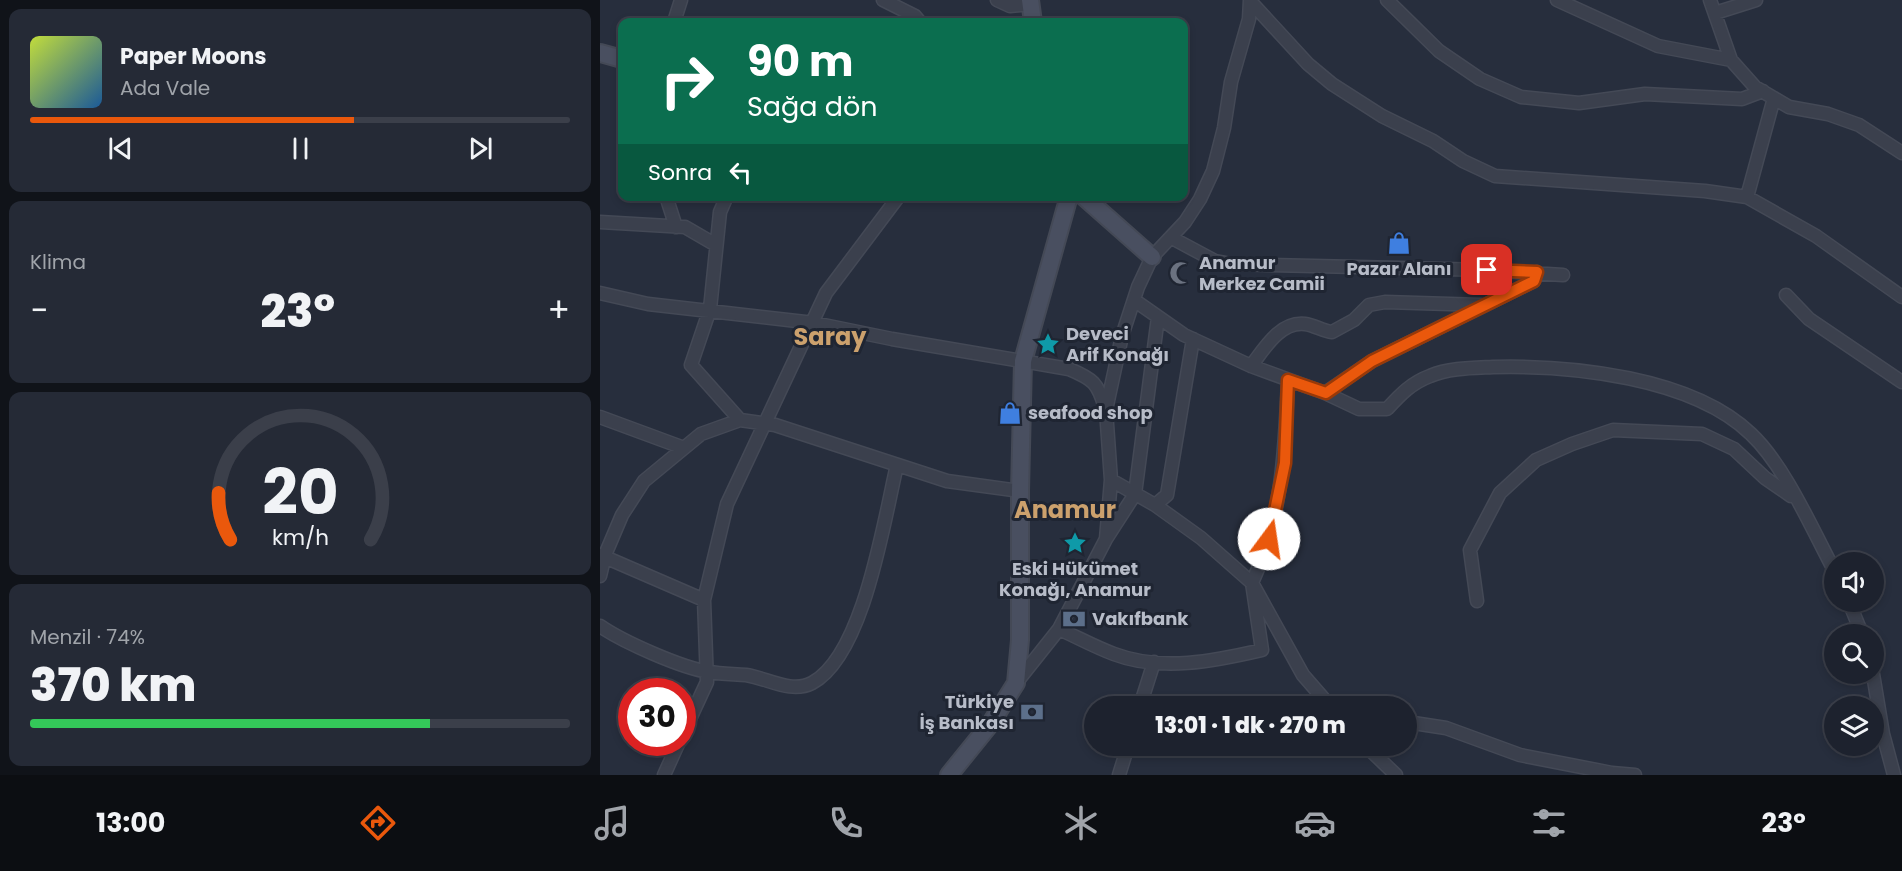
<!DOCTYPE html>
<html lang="tr">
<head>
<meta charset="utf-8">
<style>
  :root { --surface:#1d222e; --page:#252a36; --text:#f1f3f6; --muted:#a0a4aa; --line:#3b3f4a; --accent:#ea580c }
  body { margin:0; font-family:Poppins,sans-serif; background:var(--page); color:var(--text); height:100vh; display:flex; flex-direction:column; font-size:22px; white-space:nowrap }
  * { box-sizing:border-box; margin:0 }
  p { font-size:20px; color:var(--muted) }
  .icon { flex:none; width:33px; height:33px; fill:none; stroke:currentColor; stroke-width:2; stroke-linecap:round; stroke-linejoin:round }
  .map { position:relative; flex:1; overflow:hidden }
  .side { display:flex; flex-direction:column; gap:9px; padding:9px; background:#101319; width:600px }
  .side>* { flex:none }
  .banner { position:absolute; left:18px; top:18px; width:570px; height:183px; border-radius:12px; box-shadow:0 3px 9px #0003,0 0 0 2px var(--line); background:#0b6e4f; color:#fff; overflow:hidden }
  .tools { position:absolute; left:1224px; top:552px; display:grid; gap:12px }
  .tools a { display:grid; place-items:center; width:60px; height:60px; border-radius:50%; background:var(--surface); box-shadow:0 3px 9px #0003,0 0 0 2px var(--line); font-size:30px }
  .speed { position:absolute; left:18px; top:678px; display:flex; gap:12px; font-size:30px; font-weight:700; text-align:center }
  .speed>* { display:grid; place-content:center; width:78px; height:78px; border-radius:50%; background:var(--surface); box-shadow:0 3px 9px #0003,0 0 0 2px var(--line); line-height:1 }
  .speed .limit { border:9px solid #d22; background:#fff; color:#111 }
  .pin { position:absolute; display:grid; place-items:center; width:51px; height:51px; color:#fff; margin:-26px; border-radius:12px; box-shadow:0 3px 9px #0006 }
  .me { position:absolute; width:66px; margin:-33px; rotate:14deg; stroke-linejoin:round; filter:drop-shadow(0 0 4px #0008) }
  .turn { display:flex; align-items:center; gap:21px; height:126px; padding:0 30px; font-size:27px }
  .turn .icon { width:78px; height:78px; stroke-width:2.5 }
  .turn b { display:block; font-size:42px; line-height:51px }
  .then { display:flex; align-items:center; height:57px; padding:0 30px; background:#0003; gap:12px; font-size:22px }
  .big { font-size:45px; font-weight:800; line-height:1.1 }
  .side .tile { flex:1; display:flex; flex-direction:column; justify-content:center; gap:9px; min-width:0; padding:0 21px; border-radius:12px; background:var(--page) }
  .side .dial { align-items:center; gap:0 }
  .dial svg { height:156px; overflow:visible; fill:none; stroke:var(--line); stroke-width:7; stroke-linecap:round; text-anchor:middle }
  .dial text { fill:var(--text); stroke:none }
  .song { display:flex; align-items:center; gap:18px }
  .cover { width:72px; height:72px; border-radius:9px; background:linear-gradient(135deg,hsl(70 70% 55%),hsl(210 70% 35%)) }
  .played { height:6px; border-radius:3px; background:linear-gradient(90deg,var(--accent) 60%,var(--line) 60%) }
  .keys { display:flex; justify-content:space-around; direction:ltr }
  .heat { display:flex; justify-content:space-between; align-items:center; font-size:33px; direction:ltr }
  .charge { height:9px; border-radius:4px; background:linear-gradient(90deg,#34c759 74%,var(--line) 0) }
  .trip { position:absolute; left:484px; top:696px; width:333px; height:60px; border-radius:30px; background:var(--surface); box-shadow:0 3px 9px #0003,0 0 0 2px var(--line); font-weight:800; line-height:60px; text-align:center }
  .tab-bar { display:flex; height:96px; justify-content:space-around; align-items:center; background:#0c0e12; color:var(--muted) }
  .tab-bar .icon { width:42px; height:42px }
  .tab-bar .current { color:var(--accent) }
  .tab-bar b { font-size:27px; color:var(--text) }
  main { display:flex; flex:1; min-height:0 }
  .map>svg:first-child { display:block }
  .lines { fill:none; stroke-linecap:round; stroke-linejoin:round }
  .street-casing { stroke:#444956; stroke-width:15 }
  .secondary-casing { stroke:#444956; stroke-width:20 }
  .street { stroke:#3b404d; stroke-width:12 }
  .secondary { stroke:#494f60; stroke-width:16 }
  .route-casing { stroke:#983908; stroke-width:15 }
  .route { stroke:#ea580c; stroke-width:10 }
  .labels { text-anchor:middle; stroke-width:6; stroke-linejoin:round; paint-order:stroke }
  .poi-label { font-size:18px; font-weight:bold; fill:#b7bcc8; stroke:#1f2532; text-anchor:start }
  .district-label { font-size:24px; font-weight:bold; fill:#cca16d; stroke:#1f2532 }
</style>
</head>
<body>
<main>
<section class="side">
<div class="tile">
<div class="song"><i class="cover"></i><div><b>Paper Moons</b><p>Ada Vale</p></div></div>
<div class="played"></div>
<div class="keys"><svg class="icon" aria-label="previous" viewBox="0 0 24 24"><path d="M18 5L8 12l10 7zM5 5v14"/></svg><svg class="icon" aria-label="pause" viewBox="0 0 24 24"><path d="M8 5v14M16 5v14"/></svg><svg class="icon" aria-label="next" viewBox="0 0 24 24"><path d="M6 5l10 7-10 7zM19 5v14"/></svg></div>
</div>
<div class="tile"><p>Klima</p>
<div class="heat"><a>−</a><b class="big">23°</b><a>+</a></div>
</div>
<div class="tile dial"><svg viewBox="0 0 100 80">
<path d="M14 69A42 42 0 1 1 86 69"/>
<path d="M14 69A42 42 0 0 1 8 45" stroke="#ea580c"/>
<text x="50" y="56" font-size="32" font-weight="700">20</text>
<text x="50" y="72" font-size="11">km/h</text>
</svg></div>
<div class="tile"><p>Menzil · 74%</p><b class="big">370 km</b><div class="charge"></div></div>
</section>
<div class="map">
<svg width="1302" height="775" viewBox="0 0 1302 775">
  <rect width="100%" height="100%" fill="#272e3d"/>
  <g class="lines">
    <!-- street casing -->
    <g class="street-casing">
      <path id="street" d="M283,0L315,16L320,22
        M397,0L410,6L431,4
        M787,0L839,51L880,79L921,97L979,103L1045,94L1142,99L1163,91
        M957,0L1058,46L1131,60
        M1110,0L1131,60L1155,87L1189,107L1228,114L1259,125L1302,153
        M650,1L708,64L732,84L782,116L833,141L863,161L895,176L1105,191L1147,197L1216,236L1302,297
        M1115,13L1156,0
        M74,22L81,0
        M66,196L76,227
        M127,196L120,212L110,309L91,365L140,420
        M1147,197L1174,98
        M0,222L85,227L116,245
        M572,238L615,261L631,264L887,270L963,275
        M0,293L48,304L214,323L292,339L469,369C493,379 498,383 505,408
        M1186,295L1209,319L1302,382
        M534,300L584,335L651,366L725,393L759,409H787C800,395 811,383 830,376C849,368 872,368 893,367C971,365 1092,377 1151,434C1185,466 1212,529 1234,570
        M651,366C664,349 680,321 705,324C714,325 723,331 732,332L754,320L769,305L785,302L882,305
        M688,380C685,452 682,517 652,583L703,675L730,706
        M725,393L772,361L934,281L937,272
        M0,417L84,448
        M555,505L567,495L593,339
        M506,539L535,494L558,317
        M0,555L104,600
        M0,576L5,555L22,515L44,481L101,434L140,420L175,425L347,481L420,491
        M877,601L870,550L900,493L936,460L972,444L1013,430L1102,434L1134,449L1165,478L1191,496
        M1249,602L1262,634
        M0,626C23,642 82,668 109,672C121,674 134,674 146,675C167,678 191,694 212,683C264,655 284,520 297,465
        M459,629C477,637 495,647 514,654C561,672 615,661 662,650L652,583L601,538L555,505L511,480
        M1273,674L1283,734L1294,775
        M416,683L459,629L506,539L511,480L506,410L522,336L538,287L552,257L585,222L600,199L613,171L624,128L631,82L649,19L650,0
        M540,706L554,662
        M807,722L846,728L920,755L1012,773L1035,775
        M82,736L107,682L104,600L127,504L226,293L299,196
        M766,746L796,775
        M64,775L79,742
        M519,775L528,746"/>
    </g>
    <!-- secondary casing -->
    <g class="secondary-casing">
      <path id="secondary" d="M430,0L433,22
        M0,53L22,59
        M483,196L552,257
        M349,775L391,723L416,683L420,640V491L423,361L469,196"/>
    </g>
    <!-- street -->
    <use href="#street" class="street"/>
    <!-- secondary -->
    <use href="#secondary" class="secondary"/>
  </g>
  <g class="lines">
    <!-- route casing -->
    <g class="route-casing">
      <path id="route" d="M669,539L685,463L688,380L726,393L772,361L934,281L937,272L887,270"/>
    </g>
    <!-- route -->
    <use href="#route" class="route"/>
  </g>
  <!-- icons -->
  <defs>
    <g id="shop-bare" transform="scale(1.8)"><path d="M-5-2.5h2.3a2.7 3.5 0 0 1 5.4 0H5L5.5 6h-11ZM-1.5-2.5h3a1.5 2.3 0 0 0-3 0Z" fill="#3f7fe0" stroke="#1f2532" stroke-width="2.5" paint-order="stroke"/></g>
    <g id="mosque-bare" transform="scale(1.8)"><path d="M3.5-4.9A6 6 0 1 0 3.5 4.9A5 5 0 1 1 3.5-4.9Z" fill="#6b7280" stroke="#1f2532" stroke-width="2.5" paint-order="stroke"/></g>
    <g id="sight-bare" transform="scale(1.8)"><path d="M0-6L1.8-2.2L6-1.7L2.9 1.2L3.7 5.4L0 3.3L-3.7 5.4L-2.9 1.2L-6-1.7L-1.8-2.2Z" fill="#0f9aa8" stroke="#1f2532" stroke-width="2.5" paint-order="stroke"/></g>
    <g id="bank-bare" transform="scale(1.8)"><path d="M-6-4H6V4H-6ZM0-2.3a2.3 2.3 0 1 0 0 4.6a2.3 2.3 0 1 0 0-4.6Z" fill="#5c6f8a" stroke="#1f2532" stroke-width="2.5" paint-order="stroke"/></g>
  </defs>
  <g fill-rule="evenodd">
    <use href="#shop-bare" x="799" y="243"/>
    <use href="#mosque-bare" x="581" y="273"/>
    <use href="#sight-bare" x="448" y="344"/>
    <use href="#shop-bare" x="410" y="413"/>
    <use href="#sight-bare" x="475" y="543"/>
    <use href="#bank-bare" x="474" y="619"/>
    <use href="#bank-bare" x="432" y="712"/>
  </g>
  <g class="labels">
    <!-- poi labels -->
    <g class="poi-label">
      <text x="599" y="269">Anamur<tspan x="599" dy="21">Merkez Camii</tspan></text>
      <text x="799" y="275" text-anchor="middle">Pazar Alanı</text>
      <text x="466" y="340">Deveci<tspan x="466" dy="21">Arif Konağı</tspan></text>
      <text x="428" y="419">seafood shop</text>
      <text x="475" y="575" text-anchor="middle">Eski Hükümet<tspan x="475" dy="21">Konağı, Anamur</tspan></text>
      <text x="492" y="625">Vakıfbank</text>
      <text x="414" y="708" text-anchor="end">Türkiye<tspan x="414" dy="21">İş Bankası</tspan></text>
    </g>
    <!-- district labels -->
    <g class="district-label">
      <text x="230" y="345">Saray</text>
      <text x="465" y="518">Anamur</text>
    </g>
  </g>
</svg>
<div class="tools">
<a><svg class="icon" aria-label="sound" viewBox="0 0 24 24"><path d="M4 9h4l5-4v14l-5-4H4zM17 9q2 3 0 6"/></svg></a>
<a><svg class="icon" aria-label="search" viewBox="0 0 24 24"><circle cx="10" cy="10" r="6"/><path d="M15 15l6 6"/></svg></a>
<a><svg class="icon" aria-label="layers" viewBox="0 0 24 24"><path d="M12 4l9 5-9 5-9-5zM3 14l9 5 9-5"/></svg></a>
</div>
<div class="speed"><div class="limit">30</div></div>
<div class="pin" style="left:887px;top:270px;background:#d93025"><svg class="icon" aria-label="arrive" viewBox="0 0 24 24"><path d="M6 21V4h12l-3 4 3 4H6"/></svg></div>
<svg class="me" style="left:669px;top:539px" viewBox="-20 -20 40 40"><circle r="19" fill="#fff"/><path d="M0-13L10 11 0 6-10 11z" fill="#ea580c"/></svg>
<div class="trip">13:01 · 1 dk · 270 m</div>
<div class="banner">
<div class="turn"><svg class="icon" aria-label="right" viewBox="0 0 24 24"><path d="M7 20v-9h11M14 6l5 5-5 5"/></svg><div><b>90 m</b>Sağa dön</div></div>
<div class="then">Sonra<svg class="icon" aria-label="left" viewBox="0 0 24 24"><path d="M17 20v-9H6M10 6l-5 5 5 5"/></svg></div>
</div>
</div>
</main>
<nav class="tab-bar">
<b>13:00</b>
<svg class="icon current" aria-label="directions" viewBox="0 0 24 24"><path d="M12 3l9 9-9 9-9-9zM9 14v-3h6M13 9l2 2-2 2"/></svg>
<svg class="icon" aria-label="music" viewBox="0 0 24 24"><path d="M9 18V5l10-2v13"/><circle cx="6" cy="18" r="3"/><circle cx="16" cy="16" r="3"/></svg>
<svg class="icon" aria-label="phone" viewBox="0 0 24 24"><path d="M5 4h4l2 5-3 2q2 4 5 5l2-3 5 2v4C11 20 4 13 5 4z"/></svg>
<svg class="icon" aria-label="climate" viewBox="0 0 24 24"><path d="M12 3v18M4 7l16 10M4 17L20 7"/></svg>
<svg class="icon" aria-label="car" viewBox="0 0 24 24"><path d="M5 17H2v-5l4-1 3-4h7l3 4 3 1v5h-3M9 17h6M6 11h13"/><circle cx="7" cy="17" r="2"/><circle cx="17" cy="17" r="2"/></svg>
<svg class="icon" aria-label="filters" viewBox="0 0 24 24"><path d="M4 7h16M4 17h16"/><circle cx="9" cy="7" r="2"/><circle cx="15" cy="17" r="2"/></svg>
<b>23°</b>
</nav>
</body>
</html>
